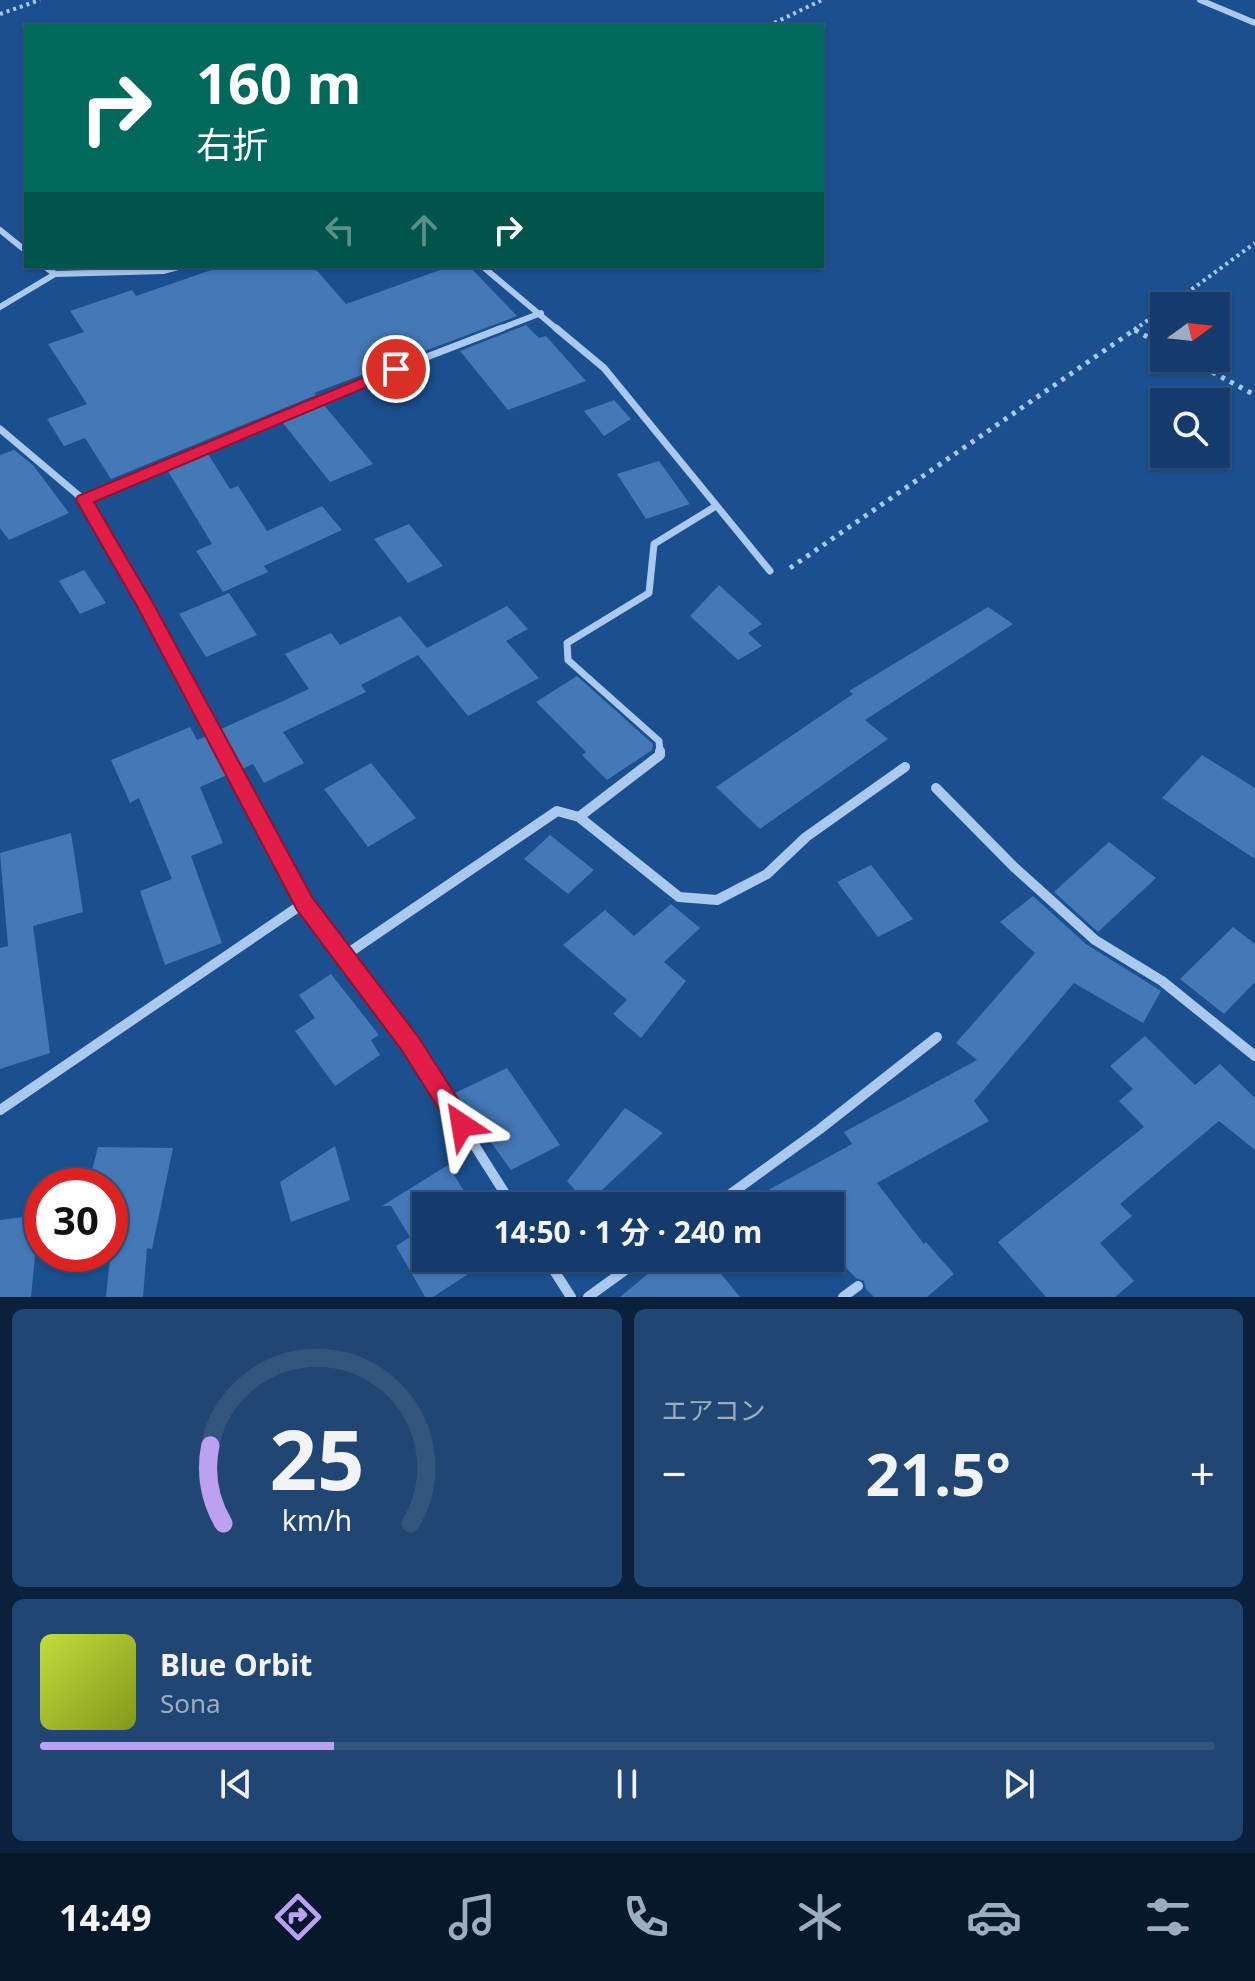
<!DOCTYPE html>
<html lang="ja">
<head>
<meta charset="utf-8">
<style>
  :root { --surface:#143b6b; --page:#214673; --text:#f1f3f6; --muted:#9dadc1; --line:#33557e; --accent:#bca0f2 }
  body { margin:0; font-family:"Noto Sans","Noto Sans JP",sans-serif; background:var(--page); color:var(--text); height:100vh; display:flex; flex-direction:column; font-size:30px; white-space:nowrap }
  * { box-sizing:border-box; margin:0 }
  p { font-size:26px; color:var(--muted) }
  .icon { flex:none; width:44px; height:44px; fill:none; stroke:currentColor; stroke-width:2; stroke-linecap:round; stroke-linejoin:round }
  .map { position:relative; height:1297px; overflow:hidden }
  .side { display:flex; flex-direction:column; gap:12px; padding:12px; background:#0b203b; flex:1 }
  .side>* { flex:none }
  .guide { position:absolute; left:24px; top:24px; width:800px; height:244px; border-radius:0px; box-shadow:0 2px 6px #0004,0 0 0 2px var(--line); background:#00695c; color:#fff; overflow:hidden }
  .needle { width:52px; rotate:75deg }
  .buttons { position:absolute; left:1150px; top:292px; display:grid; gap:16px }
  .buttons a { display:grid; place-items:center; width:80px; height:80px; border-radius:0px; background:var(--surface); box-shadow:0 2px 6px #0004,0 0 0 2px var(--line); font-size:40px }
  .speed { position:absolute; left:24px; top:1168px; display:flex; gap:16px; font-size:40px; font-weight:700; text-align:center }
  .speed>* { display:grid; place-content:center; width:104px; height:104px; border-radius:50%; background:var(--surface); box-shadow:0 2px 6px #0004,0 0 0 2px var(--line); line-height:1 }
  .speed .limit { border:12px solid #d22; background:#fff; color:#111 }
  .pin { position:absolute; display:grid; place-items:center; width:68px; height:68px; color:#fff; margin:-34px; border:4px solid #fff; border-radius:50%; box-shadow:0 2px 8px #0007 }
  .me { position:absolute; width:88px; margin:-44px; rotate:327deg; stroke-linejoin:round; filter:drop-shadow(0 0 6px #0008) }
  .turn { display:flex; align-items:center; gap:28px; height:168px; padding:0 40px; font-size:36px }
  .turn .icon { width:104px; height:104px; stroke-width:2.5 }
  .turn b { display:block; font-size:56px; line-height:68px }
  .lanes { display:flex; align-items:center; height:76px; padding:0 40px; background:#0003; justify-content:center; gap:40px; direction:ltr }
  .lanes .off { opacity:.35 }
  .big { font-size:60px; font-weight:700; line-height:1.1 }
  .side .tile { flex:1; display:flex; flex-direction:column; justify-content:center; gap:12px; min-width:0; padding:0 28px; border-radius:12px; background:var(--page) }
  .side .dial { align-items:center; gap:0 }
  .dial svg { height:208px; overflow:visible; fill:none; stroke:var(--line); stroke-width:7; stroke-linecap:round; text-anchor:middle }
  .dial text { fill:var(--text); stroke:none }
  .song { display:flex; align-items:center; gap:24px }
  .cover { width:96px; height:96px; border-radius:12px; background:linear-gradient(135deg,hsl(70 70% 55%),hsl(70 70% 35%)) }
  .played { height:8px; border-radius:4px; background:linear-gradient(90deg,var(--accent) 25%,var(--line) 25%) }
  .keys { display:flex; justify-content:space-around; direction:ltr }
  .heat { display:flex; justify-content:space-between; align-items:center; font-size:44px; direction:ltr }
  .side .tiles { flex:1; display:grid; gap:12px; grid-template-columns:1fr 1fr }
  .tile:last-child { grid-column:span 2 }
  .trip { position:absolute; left:412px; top:1192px; width:432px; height:80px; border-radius:0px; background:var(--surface); box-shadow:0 2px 6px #0004,0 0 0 2px var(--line); font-weight:700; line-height:80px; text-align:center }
  .menu { display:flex; height:128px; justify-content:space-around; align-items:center; background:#08182b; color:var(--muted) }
  .menu .icon { width:56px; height:56px }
  .menu .active { color:var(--accent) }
  .menu b { font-size:36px; color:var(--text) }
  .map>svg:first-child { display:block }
  .building { fill:#4478b7 }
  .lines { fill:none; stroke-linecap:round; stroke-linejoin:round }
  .path-far1 { stroke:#a9c9ee; stroke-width:4; stroke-dasharray:3 4; stroke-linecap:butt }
  .path { stroke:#a9c9ee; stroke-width:5; stroke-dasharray:4 6; stroke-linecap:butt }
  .minor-far2 { stroke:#a9c9ee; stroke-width:6 }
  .minor-far1 { stroke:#a9c9ee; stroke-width:7 }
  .minor { stroke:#a9c9ee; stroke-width:10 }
  .route { fill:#e11d48; stroke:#92132f; stroke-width:2 }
</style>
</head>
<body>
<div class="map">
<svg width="1255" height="1297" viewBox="0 0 1255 1297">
  <rect width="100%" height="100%" fill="#1b4f8f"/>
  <!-- building -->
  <path class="building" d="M223,266H313L346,304L451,266H469L517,316L314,393L316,395L111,479L85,438L64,446L47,419L87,404L48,344L84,332L70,311L132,290L136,296Z
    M526,325L539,338L546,336L586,381L508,410L460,351Z
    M614,400L631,419L604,436L584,411Z
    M324,405L373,464L330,482L283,423Z
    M14,450L33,465L69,513L9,540L0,528V455Z
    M208,454L230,489L238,486L267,531L322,506L342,530L264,566L268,572L223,592L196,551L212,544L168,471Z
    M659,461L690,504L646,519L617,474Z
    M409,524L443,566L408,583L374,539Z
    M84,570L106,603L80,614L59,581Z
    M719,585L762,624L748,633L762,646L738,660L690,616Z
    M229,593L257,635L206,657L179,614Z
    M507,606L528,629L506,641L539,678L468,716L418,655L361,685L366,692L283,732L304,763L264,783L253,764L242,769L219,730L309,689L285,654L331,633L340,645L400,616L427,648Z
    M988,607L1013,624L865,720L888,739L760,829L716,787L853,694L849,691Z
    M577,676L653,744L652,750L607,780L582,755L586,752L536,702Z
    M190,727L197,740L207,736L227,775L200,787L223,843L191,856L222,943L165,965L140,891L172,879L139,798L130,803L111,760Z
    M1202,755L1255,788V859L1162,798Z
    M371,763L416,818L368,847L324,789Z
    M71,833L83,912L33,926L50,1053L0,1069V948L8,946L0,853Z
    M550,835L594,870L568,894L524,859Z
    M1109,842L1156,878L1098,932L1054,892Z
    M871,865L913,919L878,937L837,882Z
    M1033,896L1086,944L1161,991L1143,1023L1074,983L974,1101L989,1121L877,1183L924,1244L926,1242L954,1274L927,1297H874L866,1289L864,1281L856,1278L830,1252V1206H739L852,1144L844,1132L977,1060L956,1043L1035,953L1000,922Z
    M671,904L700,928L664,962L686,981L641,1038L613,1014L627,1000L563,945L605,910L634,936Z
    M1233,927L1255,944V982L1224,1014L1180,979Z
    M331,974L379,1035L371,1040L380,1055L335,1086L295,1031L315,1018L299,995Z
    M1145,1036L1195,1085L1220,1064L1255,1098V1150L1219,1121L1120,1204L1132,1216L1100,1243L1134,1281L1115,1297H1046L998,1242L1144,1127L1119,1101L1133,1089L1110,1066Z
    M507,1068L560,1145L511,1170L455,1093Z
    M625,1108L663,1133L587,1204L567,1181Z
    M335,1146L350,1200L291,1222L280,1182Z
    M98,1147L173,1148L152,1249L147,1248L143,1297H106L110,1258V1186H88Z
    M448,1165L473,1206H426V1258H493L433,1297H425L396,1246L410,1237L391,1206H382Z
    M39,1215L31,1297H0V1220Z
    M667,1258H708L740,1297H620Z"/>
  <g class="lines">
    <!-- path-far1 -->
    <path class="path-far1" d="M0,14L40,0
      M768,26L822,0
      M1169,306L1255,243
      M1134,330L1164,309"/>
    <!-- path -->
    <path class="path" d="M1135,330L1164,346
      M1186,358L1255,395
      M790,568L1137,328"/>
    <!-- minor-far2 -->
    <path class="minor-far2" d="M1200,0L1255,23
      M0,230L26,251
      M44,266L55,274
      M482,266L558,330
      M0,307L55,274L163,271L182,266
      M497,330L541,313"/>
    <!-- minor-far1 -->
    <path class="minor-far1" d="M556,328L604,368L770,571
      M0,429L84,500
      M224,753L145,605L84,500L367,380L502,328
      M660,753L659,741L568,660L567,643L649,593L654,544L716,506"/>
    <!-- minor -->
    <path class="minor" d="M223,751L304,903L411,1045L513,1206
      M936,788L1014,867L1095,940L1162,981L1255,1056
      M579,817L679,897L717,900L767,874L806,837L905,767
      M344,956L557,811L579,817L660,755V751
      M0,1110L304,903
      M714,1206L820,1129L937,1037
      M546,1258L571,1297
      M588,1297L642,1258
      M843,1297L858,1286"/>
  </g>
  <!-- route -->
  <path class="route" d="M396,364L402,365V372L94,502L154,605L312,897L419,1038L470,1118L474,1125L470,1133L462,1136L454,1133L403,1052L297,910L137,606L76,500L78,496Z"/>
</svg>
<div class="buttons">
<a><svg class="needle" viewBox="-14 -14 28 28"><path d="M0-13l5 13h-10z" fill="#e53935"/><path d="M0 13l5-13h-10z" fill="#9dadc1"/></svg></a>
<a><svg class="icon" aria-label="search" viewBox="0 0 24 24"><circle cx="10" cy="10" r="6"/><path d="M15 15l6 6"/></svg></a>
</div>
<div class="speed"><div class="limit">30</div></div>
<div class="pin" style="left:396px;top:369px;background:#d93025"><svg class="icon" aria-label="arrive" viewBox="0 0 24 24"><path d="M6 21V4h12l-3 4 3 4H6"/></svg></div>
<svg class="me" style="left:462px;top:1125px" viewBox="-20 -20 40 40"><path d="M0-17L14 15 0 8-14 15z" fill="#e11d48" stroke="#fff" stroke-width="4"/></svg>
<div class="trip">14:50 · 1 分 · 240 m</div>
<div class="guide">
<div class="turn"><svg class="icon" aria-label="right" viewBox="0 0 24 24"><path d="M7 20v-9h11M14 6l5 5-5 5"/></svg><div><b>160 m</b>右折</div></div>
<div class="lanes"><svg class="icon off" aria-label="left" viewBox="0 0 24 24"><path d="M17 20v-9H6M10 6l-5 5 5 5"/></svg><svg class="icon off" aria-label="ahead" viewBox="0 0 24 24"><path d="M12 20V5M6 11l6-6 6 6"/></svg><svg class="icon" aria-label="right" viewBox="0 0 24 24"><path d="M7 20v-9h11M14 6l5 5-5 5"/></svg></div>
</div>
</div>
<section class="side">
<div class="tiles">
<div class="tile dial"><svg viewBox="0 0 100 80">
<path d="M14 69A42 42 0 1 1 86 69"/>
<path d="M14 69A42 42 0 0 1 9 39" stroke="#bca0f2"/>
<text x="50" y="56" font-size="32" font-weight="700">25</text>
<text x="50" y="72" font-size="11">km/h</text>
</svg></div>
<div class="tile"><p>エアコン</p>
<div class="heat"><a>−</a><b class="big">21.5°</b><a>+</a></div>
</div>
<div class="tile">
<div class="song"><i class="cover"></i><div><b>Blue Orbit</b><p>Sona</p></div></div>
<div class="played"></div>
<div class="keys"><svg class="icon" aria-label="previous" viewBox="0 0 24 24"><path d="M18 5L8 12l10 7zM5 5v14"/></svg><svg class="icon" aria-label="pause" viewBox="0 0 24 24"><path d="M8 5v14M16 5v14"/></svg><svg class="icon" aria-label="next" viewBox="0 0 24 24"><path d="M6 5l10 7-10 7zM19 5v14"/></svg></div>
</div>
</div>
</section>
<nav class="menu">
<b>14:49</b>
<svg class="icon active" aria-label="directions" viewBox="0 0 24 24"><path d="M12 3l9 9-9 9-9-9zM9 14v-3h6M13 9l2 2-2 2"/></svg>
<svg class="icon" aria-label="music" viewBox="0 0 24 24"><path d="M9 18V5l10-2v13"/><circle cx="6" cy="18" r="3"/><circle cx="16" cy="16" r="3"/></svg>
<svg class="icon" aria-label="phone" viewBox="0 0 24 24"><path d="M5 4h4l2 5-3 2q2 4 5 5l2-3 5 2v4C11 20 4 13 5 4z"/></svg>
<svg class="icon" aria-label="climate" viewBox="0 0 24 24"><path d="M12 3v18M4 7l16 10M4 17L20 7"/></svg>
<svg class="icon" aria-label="car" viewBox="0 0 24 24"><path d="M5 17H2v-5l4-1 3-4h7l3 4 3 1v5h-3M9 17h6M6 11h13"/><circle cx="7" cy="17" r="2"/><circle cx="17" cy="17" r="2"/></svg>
<svg class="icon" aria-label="filters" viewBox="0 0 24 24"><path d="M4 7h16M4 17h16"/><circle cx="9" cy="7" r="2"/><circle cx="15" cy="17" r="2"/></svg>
</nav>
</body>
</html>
